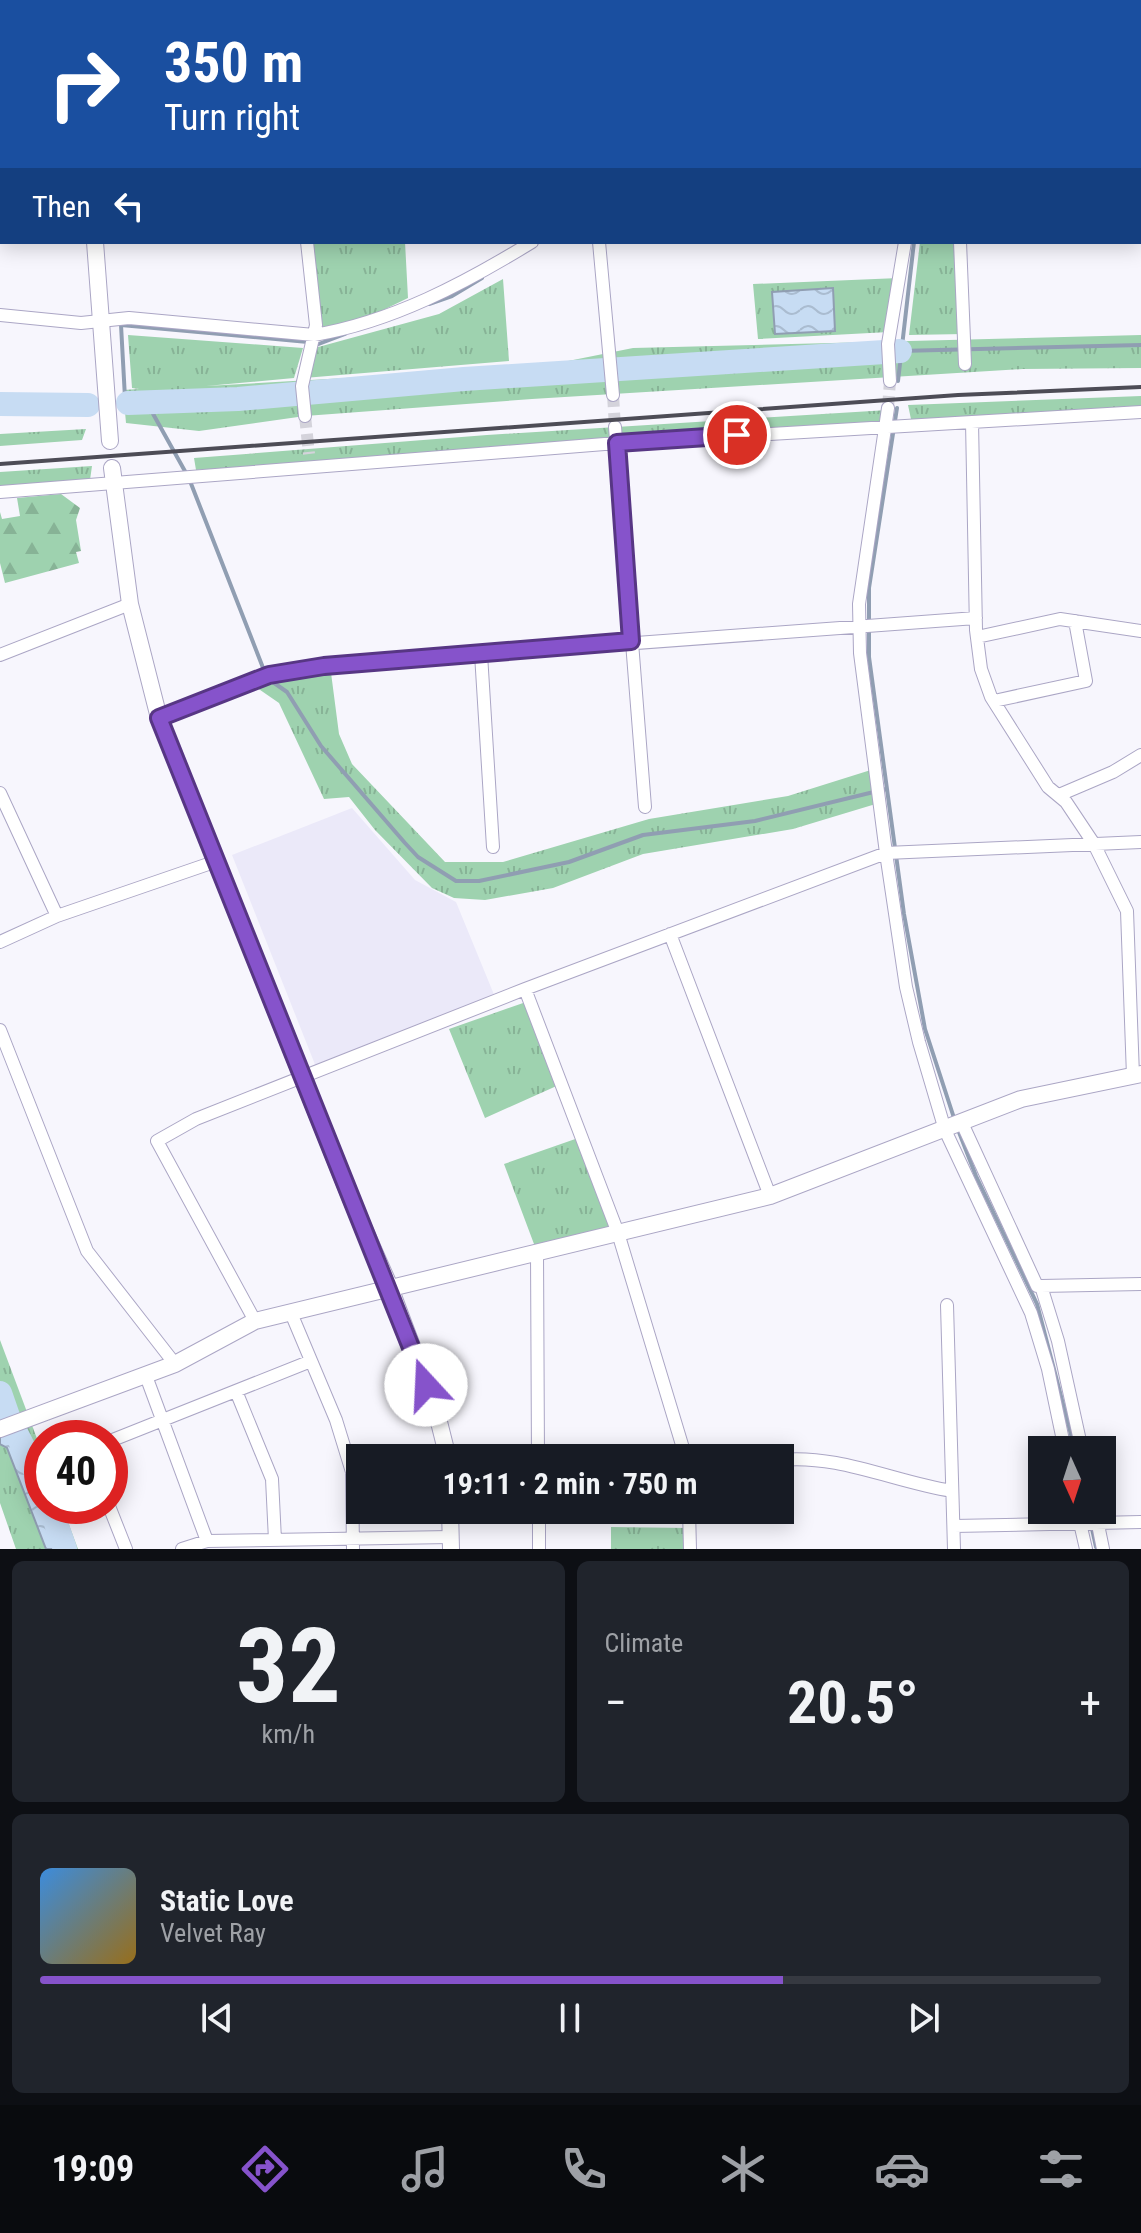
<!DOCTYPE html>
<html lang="en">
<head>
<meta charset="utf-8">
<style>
  :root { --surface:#171b24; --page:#20242c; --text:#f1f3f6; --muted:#9ea1a6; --line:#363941; --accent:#8653cb }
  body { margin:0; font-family:"Roboto Condensed",sans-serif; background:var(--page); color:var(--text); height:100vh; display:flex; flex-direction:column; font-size:30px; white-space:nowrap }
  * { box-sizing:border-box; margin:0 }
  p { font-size:26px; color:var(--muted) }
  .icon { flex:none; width:44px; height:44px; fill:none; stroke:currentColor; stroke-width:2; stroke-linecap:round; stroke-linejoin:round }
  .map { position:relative; height:1549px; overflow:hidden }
  .panel { display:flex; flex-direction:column; gap:12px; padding:12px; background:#0d0f14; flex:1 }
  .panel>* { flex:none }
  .top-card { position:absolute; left:0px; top:0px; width:1142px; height:244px; box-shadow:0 4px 20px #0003; background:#1a4fa0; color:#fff; overflow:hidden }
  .needle { width:52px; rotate:177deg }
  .fabs { position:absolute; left:1028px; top:1436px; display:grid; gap:16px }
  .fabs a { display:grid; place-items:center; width:88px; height:88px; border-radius:0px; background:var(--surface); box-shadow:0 4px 20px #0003; font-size:40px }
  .speed { position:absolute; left:24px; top:1420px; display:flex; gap:16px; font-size:40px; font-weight:700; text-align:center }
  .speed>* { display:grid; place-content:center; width:104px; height:104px; border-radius:50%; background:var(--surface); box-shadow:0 4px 20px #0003; line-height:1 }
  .speed .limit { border:12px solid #d22; background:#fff; color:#111 }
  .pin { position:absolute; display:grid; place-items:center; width:68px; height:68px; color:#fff; margin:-34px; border:4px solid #fff; border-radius:50%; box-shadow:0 2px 8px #0007 }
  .me { position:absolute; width:88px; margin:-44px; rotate:340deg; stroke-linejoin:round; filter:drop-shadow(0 0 6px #0008) }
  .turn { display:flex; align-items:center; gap:28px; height:168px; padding:0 32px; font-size:36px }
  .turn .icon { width:104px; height:104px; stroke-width:2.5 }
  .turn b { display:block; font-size:56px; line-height:68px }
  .then { display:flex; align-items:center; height:76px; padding:0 32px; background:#0003; gap:16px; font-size:30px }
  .big { font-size:60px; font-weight:700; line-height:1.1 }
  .panel .card { flex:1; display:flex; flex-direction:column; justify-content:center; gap:12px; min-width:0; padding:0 28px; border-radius:12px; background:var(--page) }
  .panel .dial { align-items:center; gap:0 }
  .dial b { font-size:104px; line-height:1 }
  .song { display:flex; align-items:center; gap:24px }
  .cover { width:96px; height:96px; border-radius:12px; background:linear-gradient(135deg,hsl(210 70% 55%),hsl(40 70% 35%)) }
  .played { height:8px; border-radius:4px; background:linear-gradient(90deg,var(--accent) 70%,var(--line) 70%) }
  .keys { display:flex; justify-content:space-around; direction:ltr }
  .heat { display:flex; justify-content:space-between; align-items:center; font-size:44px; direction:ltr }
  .panel .tiles { flex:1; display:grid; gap:12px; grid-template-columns:1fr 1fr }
  .card:last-child { grid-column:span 2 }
  .trip { position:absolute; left:346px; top:1444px; width:448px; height:80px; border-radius:0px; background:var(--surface); box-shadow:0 4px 20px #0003; font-weight:700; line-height:80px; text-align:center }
  .dock { display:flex; height:128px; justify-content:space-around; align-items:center; background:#090b0e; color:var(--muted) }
  .dock .icon { width:56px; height:56px }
  .dock .current { color:var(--accent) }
  .dock b { font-size:36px; color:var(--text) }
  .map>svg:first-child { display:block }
  .built { fill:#ebe9f9 }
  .grass { fill:url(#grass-tufts) }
  .forest { fill:url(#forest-firs) }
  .water { fill:url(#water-waves); stroke:#909eb2; stroke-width:2 }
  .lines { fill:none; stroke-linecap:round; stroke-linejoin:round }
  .stream { stroke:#909eb2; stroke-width:4 }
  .river { stroke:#c7dcf3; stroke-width:24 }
  .minor-tunnel { stroke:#d4d3db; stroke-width:12; stroke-dasharray:12 6; stroke-linecap:butt }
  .minor-casing { stroke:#aba6c5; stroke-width:14 }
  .tertiary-casing { stroke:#aba6c5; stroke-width:18 }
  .secondary-casing { stroke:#aba6c5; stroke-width:20 }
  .minor { stroke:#fff; stroke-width:12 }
  .tertiary { stroke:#fff; stroke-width:16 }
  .secondary { stroke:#fff; stroke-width:18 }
  .rail { stroke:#4d4c56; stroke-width:4 }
  .route-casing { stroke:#573684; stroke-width:20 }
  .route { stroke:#8653cb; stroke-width:14 }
</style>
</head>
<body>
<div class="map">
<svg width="1141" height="1549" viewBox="0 0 1141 1549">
  <defs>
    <pattern id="grass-tufts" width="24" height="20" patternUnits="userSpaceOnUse" patternTransform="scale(2)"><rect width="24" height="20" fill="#9ed2af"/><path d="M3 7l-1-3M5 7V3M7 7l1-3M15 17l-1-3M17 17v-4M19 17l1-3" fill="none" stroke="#87b396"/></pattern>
    <pattern id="forest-firs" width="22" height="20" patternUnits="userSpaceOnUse" patternTransform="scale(2)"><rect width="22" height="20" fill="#9ed2af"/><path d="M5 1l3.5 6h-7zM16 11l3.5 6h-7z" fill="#87b396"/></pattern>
    <pattern id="water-waves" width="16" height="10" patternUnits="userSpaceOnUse" patternTransform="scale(2)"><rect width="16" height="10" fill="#c7dcf3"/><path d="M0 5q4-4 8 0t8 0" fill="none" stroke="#aabcd0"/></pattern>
  </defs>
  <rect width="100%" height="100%" fill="#f7f6fd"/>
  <!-- built -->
  <path class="built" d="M352,808L415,880L456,902L495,997L316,1067L232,855Z"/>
  <!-- grass -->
  <path class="grass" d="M307,242H405L408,298L340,331L320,334Z
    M920,242H960L964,334L909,335Z
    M899,278L889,332L758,339L753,284Z
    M503,279L509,361L304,378L311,349L439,314Z
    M128,335L303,348L294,378L206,386L538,367L633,348L1141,335V368L1023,369L532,399L305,416L199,431L126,423L123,390L139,389L132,388Z
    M1141,396V413L912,424L908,405Z
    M888,410L885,426L196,470L194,458L487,435Z
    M86,429L82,440L0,446V434Z
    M92,466L90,480L0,488V472Z
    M330,665L339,734L352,764L445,862H503L649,819L788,796L874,769L870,775L879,803L793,829L643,854L553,888L485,900L454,898L432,888L375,830L349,797L324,799L279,703L250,683Z
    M526,1002L561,1084L485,1118L449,1029Z
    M581,1137L618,1233L537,1252L504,1164Z
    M0,1340L42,1452V1506H62L78,1549H16L0,1503Z
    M611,1527L690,1528V1549H611Z"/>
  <!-- forest -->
  <path class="forest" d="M61,494L80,508L76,520L81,551L76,552L79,563L5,583L0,563V512L2,519L20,516L17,498Z"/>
  <!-- water -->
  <path class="water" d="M833,288L835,331L775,334L772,292Z
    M0,1397C15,1433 42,1466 42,1506H49L65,1549H46L7,1448L0,1444Z"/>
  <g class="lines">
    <!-- stream -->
    <path class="stream" d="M854,0V2
      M429,304L452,296L482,278
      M316,345L345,334
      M900,351L1141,345
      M898,381L914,242
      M897,408L869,588V657L904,914L925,1029L954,1118
      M186,473L147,403L125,398L121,325L308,342
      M190,481L267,678L287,692L321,746L405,843L418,857L456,881H479L569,862L643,835L755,821L886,789
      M957,1127L976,1176L1037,1304L1075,1450
      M1088,1510L1096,1547"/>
    <!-- river -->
    <path class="river" d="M128,403L238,399L464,379L900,351
      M0,404L88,405
      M0,1393L9,1419L42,1484
      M50,1506L65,1549"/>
    <!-- minor-tunnel -->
    <path class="minor-tunnel" d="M613,395L615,427
      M888,408L890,381
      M305,416L309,454"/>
    <!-- minor casing -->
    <g class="minor-casing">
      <path id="minor" d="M952,0V2
        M282,2V0
        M591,2V0
        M765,2V0
        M1140,22H1141
        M0,225H2
        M599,242L613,395
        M960,242L965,364
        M0,315L81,323L129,318L314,335C392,322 465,283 532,242
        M890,381L888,344L905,242
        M888,408L859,604L860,653L886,853L906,987L919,1042L945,1130L1031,1313L1048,1369L1065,1450
        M305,416L302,386L316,325L307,242
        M972,422L976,630L981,669L991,697L1048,787L1066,802L1094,844L1127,911L1133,1076
        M615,427L645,807
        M0,492L617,443L1141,412
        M977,637L1060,619L1141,631
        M481,654L493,847
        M0,655L130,604
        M994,701L1086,681L1075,621
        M159,718L269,675L324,666L976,618
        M0,793L57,916
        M1059,795L1113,772L1141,755
        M670,934L770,1196
        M0,942L57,916L217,861
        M525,989L618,1233L686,1458
        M0,1030L87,1251L175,1364
        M962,1123L1037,1286H1041L1058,1341L1082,1450
        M537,1252L538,1458
        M1041,1286L1141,1284
        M947,1305L954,1549
        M291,1313L336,1420L352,1472L353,1549
        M255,1321L157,1141L196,1119L525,989L886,853L1141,842
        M146,1376L207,1541
        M236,1391L272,1479L275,1540
        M110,1441L311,1361
        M780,1460C839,1454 894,1482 952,1491
        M109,1506L126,1549
        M539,1510V1549
        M689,1510L690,1549
        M1077,1510L1086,1549
        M1095,1510L1103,1549
        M954,1526L1141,1522
        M182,1549L207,1541L450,1537"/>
    </g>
    <!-- tertiary casing -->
    <g class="tertiary-casing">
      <path id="tertiary" d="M52,0V2
        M95,242L110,441
        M112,468L130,604L159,718L350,1197L389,1285L436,1410L448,1458
        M0,1429L175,1364L255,1321L770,1196L1021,1099L1141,1074
        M450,1510L451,1549"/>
    </g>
    <!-- secondary casing -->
    <g class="secondary-casing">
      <path id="secondary" d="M73,2L74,0
        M0,92L2,90"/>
    </g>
    <!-- minor -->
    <use href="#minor" class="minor"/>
    <!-- tertiary -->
    <use href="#tertiary" class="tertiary"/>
    <!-- secondary -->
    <use href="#secondary" class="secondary"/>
    <!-- rail -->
    <path class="rail" d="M0,464L958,395L1141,387"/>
  </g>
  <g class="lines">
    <!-- route casing -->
    <g class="route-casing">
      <path id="route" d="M426,1385L159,718L269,675L324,666L631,641L617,443L737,435"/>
    </g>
    <!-- route -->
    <use href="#route" class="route"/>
  </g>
</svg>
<div class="fabs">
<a><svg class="needle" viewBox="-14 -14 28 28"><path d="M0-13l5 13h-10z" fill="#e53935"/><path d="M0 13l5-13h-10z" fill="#9ea1a6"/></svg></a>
</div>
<div class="speed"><div class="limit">40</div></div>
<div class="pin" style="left:737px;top:435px;background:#d93025"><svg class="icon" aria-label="arrive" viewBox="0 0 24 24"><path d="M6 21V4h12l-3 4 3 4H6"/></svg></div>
<svg class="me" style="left:426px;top:1385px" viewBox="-20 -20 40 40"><circle r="19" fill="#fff"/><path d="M0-13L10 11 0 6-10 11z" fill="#8653cb"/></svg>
<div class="trip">19:11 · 2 min · 750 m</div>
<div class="top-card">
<div class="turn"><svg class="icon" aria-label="right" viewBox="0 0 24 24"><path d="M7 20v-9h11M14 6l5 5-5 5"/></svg><div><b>350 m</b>Turn right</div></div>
<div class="then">Then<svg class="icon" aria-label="left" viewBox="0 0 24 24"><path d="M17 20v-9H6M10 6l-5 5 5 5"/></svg></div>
</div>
</div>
<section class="panel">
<div class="tiles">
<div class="card dial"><b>32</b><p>km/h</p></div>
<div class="card"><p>Climate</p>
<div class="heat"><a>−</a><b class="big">20.5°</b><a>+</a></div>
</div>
<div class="card">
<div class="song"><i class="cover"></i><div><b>Static Love</b><p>Velvet Ray</p></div></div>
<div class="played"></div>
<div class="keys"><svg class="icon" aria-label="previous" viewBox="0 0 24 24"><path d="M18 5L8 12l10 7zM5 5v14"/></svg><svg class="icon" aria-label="pause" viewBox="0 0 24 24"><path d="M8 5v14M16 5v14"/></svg><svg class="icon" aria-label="next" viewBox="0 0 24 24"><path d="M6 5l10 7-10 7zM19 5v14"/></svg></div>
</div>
</div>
</section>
<nav class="dock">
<b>19:09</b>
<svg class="icon current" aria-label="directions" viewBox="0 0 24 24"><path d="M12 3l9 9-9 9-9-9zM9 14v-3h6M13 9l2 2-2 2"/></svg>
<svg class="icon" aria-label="music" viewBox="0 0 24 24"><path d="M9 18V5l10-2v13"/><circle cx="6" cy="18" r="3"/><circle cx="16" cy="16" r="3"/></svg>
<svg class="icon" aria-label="phone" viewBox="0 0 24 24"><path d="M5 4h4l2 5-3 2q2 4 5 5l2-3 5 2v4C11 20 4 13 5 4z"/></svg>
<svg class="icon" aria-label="climate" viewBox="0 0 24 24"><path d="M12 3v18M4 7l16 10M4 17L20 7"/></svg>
<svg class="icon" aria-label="car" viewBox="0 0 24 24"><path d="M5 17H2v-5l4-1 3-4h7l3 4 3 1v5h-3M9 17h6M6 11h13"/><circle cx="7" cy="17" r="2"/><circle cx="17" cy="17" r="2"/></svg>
<svg class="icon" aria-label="filters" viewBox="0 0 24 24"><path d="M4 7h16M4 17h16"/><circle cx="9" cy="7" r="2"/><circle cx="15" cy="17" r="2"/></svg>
</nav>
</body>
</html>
